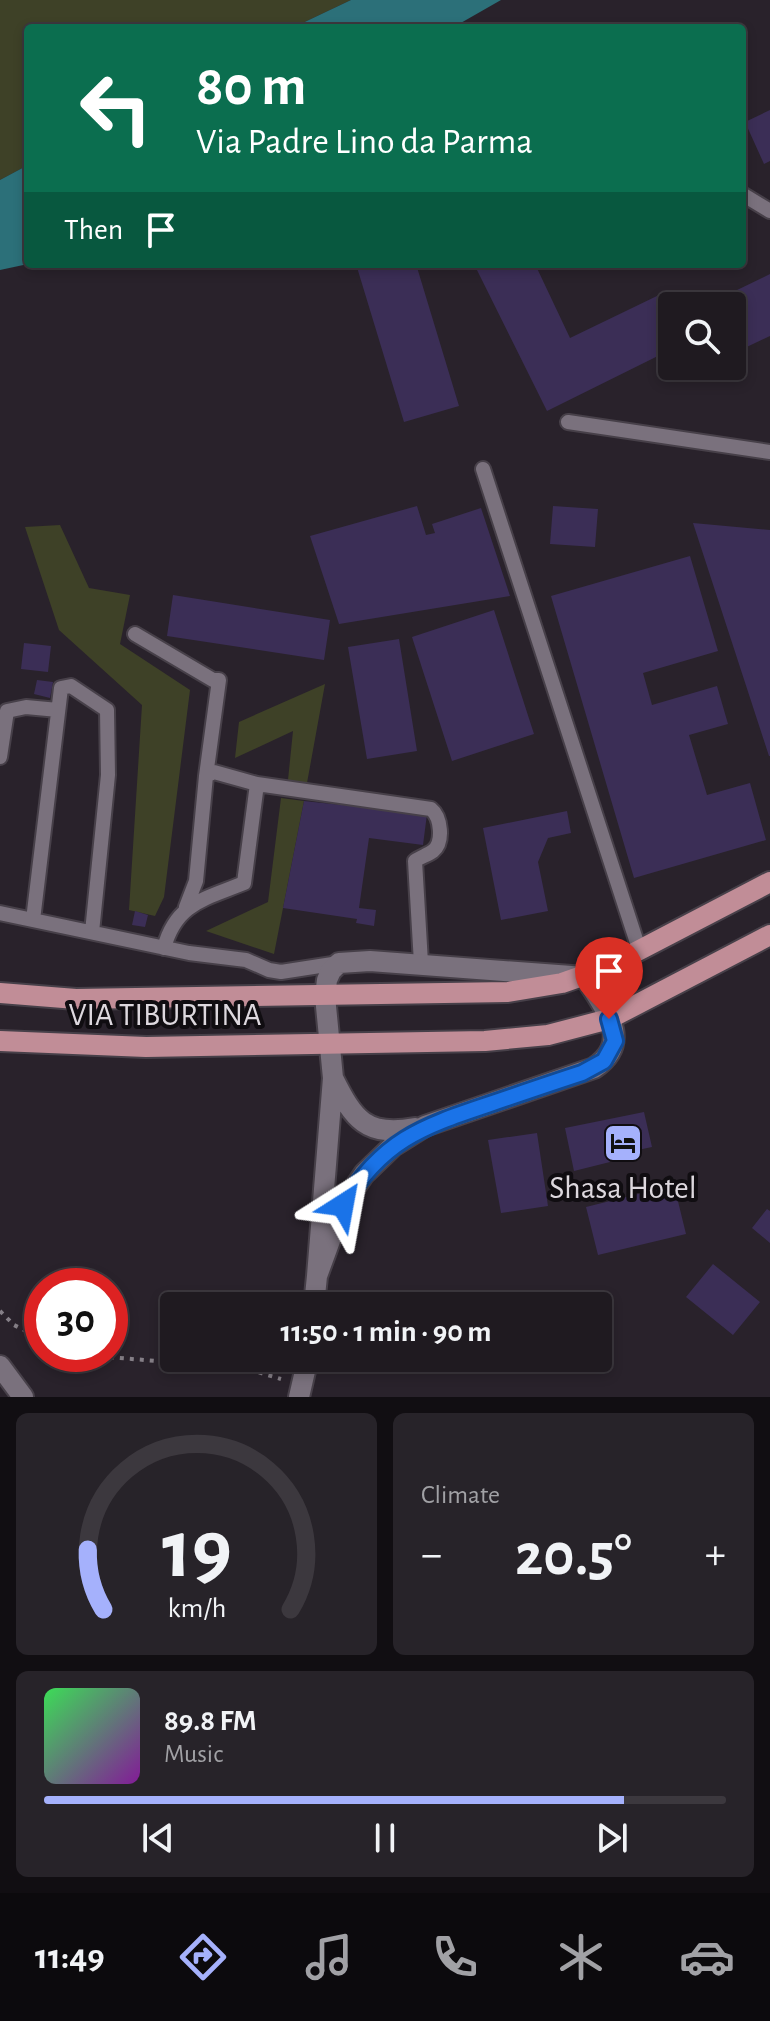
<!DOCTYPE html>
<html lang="en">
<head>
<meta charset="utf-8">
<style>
  :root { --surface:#1f1a20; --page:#272329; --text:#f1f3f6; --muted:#a1a1a5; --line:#3c383e; --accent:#a5b1fc }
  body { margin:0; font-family:"Alegreya Sans",sans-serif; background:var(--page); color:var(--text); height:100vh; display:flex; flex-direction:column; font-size:30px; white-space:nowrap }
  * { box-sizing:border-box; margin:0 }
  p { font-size:26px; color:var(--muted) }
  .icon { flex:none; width:44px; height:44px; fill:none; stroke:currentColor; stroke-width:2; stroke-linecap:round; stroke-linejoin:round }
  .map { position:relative; height:1397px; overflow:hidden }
  .details { display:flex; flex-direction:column; gap:16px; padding:16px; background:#110e12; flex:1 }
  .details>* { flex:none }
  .top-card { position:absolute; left:24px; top:24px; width:722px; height:244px; border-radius:8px; box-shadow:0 4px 12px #0003,0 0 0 2px var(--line); background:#0b6e4f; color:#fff; overflow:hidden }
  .fabs { position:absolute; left:658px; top:292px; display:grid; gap:16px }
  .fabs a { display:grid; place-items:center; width:88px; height:88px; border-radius:8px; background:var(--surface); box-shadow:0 4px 12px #0003,0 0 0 2px var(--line); font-size:40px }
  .speed { position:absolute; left:24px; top:1268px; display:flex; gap:16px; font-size:40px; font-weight:700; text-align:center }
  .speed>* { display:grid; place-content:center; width:104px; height:104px; border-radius:50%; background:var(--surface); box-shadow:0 4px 12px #0003,0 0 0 2px var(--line); line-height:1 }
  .speed .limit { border:12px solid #d22; background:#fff; color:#111 }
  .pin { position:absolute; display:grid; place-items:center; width:68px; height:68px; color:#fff; margin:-82px -34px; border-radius:50% 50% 50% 0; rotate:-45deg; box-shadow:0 0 8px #0007 }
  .pin .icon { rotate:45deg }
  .me { position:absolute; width:88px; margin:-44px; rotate:34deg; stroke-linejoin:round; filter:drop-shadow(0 0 6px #0008) }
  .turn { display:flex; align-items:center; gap:28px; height:168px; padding:0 40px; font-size:36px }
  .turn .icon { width:104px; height:104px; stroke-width:2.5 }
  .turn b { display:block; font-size:56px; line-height:68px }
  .then { display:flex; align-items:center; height:76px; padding:0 40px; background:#0003; gap:16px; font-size:30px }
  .big { font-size:60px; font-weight:700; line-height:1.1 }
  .details .widget { flex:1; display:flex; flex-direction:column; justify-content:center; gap:12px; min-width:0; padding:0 28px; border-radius:12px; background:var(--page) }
  .details .dial { align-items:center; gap:0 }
  .dial svg { height:208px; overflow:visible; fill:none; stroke:var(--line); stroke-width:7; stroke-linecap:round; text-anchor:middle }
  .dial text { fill:var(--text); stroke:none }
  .song { display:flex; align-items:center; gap:24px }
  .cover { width:96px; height:96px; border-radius:12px; background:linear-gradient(135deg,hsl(130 70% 55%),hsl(290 70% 35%)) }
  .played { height:8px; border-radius:4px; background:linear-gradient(90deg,var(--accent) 85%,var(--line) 85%) }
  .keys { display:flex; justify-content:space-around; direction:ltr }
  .heat { display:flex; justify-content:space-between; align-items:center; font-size:44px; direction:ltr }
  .details .tiles { flex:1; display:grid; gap:16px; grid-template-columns:1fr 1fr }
  .widget:last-child { grid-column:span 2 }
  .trip { position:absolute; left:160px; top:1292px; width:452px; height:80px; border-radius:8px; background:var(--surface); box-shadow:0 4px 12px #0003,0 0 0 2px var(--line); font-weight:700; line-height:80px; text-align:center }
  .tabs { display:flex; height:128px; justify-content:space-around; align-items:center; background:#0c0a0d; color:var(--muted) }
  .tabs .icon { width:56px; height:56px }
  .tabs .active { color:var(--accent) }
  .tabs b { font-size:36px; color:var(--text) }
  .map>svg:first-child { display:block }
  .green { fill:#3e4127 }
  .water { fill:#2c7079 }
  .building { fill:#3b2e56 }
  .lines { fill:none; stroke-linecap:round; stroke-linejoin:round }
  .service-casing { stroke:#474049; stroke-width:18 }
  .minor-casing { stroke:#474049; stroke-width:24 }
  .primary-casing { stroke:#474049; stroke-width:24 }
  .path { stroke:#857f87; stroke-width:4; stroke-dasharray:4 6; stroke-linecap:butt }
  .service { stroke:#7a717d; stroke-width:14 }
  .minor { stroke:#7a717d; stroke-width:20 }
  .primary { stroke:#c18d97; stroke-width:20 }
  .route-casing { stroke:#114b97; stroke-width:20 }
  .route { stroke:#1a73e8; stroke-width:14 }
  .labels { text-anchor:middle; stroke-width:8; stroke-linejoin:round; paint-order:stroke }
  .street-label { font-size:32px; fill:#ddd8de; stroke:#100d11 }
  .poi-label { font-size:32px; fill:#ddd8de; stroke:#100d11 }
</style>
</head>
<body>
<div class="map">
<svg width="770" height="1397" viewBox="0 0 770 1397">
  <rect width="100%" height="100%" fill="#29222b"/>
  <!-- green -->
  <path class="green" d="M0,0H351L292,28H28V165L0,180Z
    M60,525L89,588L130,595L120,644L190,690L164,897L155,916L129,910L142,705L59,630L25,527Z
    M325,684L307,783L288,780L293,731L235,758L239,722Z
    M281,798L304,801L274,954L206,931L268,902Z"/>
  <!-- water -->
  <path class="water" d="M351,0H501L452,28H292Z
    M28,165V264L0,270V180Z"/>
  <!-- building -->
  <path class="building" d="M770,110V161L764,164L745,122Z
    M356,264H416L459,406L404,422Z
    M474,264H535L570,338L659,295L672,323V349L547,411Z
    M770,274V336L732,354V306H704Z
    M417,506L426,535L435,533L432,524L481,508L510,596L339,624L310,536Z
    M553,506L598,509L595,547L550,544Z
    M693,523L770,530V756H769Z
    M690,556L718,651L643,673L652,705L717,686L728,724L689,735L707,795L750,783L766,840L634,878L551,596Z
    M173,595L330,620L324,660L167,636Z
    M494,610L534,734L452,761L412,637Z
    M399,639L417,751L367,759L348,647Z
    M24,643L51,646L48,672L21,669Z
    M37,680L53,682L50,698L34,694Z
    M304,801L427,814L423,845L369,838L359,908L376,910L374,926L356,923L357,919L283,908Z
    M567,811L571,833L548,838L538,862L548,911L501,920L483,828Z
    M135,911L148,915L145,927L132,925Z
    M644,1112L652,1147L609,1156L610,1162L574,1171L565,1128Z
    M537,1133L548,1206L501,1213L488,1140Z
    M674,1185L686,1234L598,1255L586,1207Z
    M767,1209L770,1211V1243L752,1228Z
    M713,1264L760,1302L733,1335L686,1297Z"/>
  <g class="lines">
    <!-- service casing -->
    <g class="service-casing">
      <path id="service" d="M742,194L770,211
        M568,422L770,452
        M483,469L640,952
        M135,634L213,680H219L206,776
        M0,757L7,711L26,707L58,710
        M257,784L431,809C441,817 444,842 433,851C428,855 420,857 415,861L421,963
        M0,913L189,953L246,960L269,970L281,972L339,963
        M33,920L61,688L71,686L107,710L108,775L92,932
        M164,948C176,903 205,899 244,883L257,784L214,772L206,776L196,881L186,907"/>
    </g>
    <!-- minor casing -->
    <g class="minor-casing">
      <path id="minor" d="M333,1078C354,1120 366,1137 415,1128
        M314,1306L317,1276L333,1078L325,996L327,980L331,971L339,963L370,961L585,977C604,1008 634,1041 594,1068L425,1126L393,1146L364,1174L343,1205L317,1276
        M0,1366L23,1397
        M299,1397L308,1358"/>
    </g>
    <!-- primary casing -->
    <g class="primary-casing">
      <path id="primary" d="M0,993L76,999L508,992L562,983L605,968L770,882
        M0,1041L146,1047L485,1041L548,1035L609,1019L770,935"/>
    </g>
    <!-- path -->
    <path class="path" d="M0,1311L14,1325L42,1339
      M70,1354L244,1368L281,1379"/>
    <!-- service -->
    <use href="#service" class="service"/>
    <!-- minor -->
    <use href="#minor" class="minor"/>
    <!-- primary -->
    <use href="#primary" class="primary"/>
  </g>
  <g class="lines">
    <!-- route casing -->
    <g class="route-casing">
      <path id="route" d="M343,1205C382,1141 421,1127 487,1105C519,1094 551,1083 582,1073L604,1061L615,1041L609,1019"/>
    </g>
    <!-- route -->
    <use href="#route" class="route"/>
  </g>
  <!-- icons -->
  <defs>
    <g id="hotel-square" transform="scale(2)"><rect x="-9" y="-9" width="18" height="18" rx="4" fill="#a5b1fc" stroke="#100d11"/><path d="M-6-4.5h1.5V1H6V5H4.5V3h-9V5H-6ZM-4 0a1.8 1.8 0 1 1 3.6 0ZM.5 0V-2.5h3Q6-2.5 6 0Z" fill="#111"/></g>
  </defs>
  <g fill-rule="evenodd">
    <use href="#hotel-square" x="623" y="1143"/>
  </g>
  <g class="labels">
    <!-- street labels -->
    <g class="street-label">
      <text x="165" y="1025">VIA TIBURTINA</text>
    </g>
    <!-- poi labels -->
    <g class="poi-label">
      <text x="623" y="1198">Shasa Hotel</text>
    </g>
  </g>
</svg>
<div class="fabs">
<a><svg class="icon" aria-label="search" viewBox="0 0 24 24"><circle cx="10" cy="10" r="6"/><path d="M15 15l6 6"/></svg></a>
</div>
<div class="speed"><div class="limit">30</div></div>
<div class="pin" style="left:609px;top:1019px;background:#d93025"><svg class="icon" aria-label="arrive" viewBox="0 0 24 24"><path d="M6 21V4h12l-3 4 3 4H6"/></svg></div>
<svg class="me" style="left:343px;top:1205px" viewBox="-20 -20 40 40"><path d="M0-17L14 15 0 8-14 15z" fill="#1a73e8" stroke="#fff" stroke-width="4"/></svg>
<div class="trip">11:50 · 1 min · 90 m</div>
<div class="top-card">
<div class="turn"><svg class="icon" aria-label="left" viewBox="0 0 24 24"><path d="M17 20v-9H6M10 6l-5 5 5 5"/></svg><div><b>80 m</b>Via Padre Lino da Parma</div></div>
<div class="then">Then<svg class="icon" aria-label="arrive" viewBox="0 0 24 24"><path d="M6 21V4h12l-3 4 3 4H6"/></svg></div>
</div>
</div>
<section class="details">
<div class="tiles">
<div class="widget dial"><svg viewBox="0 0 100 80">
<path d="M14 69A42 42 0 1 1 86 69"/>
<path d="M14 69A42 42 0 0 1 8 46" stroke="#a5b1fc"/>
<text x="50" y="56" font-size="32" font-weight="700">19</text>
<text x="50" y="72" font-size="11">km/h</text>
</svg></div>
<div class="widget"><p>Climate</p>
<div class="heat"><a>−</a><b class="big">20.5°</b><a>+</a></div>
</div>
<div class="widget">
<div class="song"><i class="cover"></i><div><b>89.8 FM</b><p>Music</p></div></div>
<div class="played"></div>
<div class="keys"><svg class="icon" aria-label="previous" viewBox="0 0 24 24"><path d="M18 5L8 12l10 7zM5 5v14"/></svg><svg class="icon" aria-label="pause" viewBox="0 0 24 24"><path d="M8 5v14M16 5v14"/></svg><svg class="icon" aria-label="next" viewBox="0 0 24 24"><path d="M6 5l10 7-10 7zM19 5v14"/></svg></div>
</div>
</div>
</section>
<nav class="tabs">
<b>11:49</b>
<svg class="icon active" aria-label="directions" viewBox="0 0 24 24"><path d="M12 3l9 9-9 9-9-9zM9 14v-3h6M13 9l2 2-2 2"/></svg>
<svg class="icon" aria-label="music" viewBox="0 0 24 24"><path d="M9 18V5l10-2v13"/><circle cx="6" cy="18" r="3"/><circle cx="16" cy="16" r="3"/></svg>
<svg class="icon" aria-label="phone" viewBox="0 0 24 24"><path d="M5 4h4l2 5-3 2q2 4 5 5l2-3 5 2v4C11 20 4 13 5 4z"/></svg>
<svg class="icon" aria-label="climate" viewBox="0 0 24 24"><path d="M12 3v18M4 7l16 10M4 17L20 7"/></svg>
<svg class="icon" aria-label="car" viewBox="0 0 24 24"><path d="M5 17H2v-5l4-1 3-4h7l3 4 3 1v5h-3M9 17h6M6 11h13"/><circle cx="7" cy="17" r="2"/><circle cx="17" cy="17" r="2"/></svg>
</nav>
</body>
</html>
